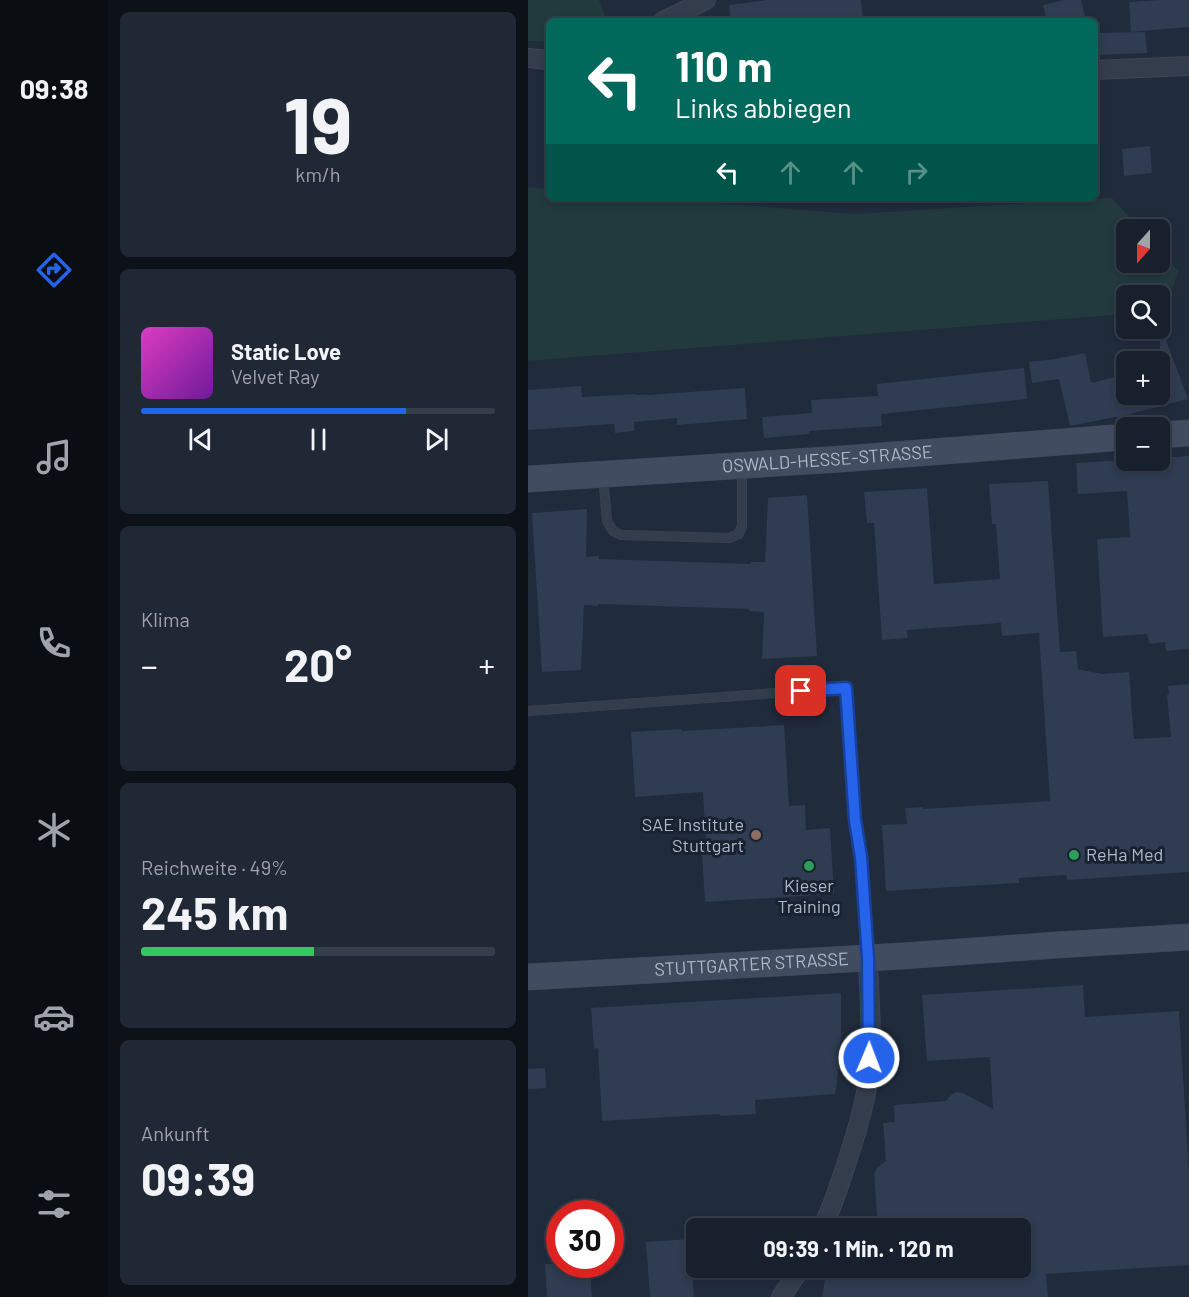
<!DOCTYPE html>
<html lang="de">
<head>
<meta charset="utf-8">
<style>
  :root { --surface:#18202d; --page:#212835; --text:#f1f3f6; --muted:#9fa3aa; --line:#363e49; --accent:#2563eb }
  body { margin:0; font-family:Barlow,sans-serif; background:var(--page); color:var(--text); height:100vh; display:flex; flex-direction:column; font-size:22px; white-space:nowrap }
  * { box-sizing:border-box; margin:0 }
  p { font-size:20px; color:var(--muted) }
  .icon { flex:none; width:33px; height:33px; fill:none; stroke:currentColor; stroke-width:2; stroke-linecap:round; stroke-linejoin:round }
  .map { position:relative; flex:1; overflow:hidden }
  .panel { display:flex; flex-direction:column; gap:12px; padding:12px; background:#0d1219; width:420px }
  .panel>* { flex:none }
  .hud { position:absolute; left:18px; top:18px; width:552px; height:183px; border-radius:9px; box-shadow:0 3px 9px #0003,0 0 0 2px var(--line); background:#00695c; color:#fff; overflow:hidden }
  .needle { width:39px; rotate:201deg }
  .controls { position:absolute; left:588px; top:219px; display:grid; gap:12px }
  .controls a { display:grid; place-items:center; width:54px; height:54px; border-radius:9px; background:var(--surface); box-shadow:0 3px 9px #0003,0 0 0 2px var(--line); font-size:30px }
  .speed { position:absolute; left:18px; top:1200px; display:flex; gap:12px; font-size:30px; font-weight:700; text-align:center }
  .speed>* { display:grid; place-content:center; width:78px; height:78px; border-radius:50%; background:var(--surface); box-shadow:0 3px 9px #0003,0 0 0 2px var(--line); line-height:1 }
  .speed .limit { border:9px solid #d22; background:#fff; color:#111 }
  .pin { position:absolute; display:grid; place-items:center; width:51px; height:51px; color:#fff; margin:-26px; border-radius:12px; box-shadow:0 3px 9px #0006 }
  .me { position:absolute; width:66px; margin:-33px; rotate:1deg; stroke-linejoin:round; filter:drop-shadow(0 0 4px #0008) }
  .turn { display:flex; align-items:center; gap:21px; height:126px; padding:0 30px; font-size:27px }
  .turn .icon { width:78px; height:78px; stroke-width:2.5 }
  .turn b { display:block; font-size:42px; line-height:51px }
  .lanes { display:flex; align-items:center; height:57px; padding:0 30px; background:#0003; justify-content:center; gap:30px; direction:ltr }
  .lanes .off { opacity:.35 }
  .big { font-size:45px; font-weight:700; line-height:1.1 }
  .panel .tile { flex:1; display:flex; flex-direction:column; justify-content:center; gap:9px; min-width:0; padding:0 21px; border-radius:9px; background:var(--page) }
  .panel .dial { align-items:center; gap:0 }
  .dial b { font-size:78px; line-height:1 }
  .song { display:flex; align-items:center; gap:18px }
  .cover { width:72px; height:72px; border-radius:9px; background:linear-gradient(135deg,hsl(310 70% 55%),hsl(280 70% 35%)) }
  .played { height:6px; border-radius:3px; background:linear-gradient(90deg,var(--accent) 75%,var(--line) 75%) }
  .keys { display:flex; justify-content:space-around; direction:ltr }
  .heat { display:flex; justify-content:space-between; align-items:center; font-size:33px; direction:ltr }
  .charge { height:9px; border-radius:4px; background:linear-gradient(90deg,#34c759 49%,var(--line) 0) }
  .trip { position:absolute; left:158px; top:1218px; width:345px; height:60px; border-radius:9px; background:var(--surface); box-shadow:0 3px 9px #0003,0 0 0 2px var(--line); font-weight:700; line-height:60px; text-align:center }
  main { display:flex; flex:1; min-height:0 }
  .menu { display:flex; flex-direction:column; width:108px; justify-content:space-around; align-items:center; background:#0a0d12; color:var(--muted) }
  .menu .icon { width:42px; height:42px }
  .menu .on { color:var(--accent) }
  .menu b { font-size:27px; color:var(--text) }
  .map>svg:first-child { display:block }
  .green { fill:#22393d }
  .building { fill:#2f3c51 }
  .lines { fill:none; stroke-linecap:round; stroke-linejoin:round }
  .lane-casing { stroke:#3d4655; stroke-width:10 }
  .street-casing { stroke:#3d4655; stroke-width:20 }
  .secondary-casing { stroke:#3d4655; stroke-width:27 }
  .lane { stroke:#343d4c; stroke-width:9 }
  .street { stroke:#343d4c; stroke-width:18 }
  .secondary { stroke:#424c60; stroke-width:26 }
  .route-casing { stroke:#184099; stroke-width:15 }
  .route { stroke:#2563eb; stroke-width:10 }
  .education-dot { fill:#8d6e63; stroke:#192231; stroke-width:2 }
  .leisure-dot { fill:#2e9e5b; stroke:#192231; stroke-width:2 }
  .labels { text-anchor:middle; stroke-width:6; stroke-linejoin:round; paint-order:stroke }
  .street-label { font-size:18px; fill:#afb8c8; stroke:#192231 }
  .poi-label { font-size:18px; fill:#afb8c8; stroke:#192231; text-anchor:end }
</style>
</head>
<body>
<main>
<nav class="menu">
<b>09:38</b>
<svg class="icon on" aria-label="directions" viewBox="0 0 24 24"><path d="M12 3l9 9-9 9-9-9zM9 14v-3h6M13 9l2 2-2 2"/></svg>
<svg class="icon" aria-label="music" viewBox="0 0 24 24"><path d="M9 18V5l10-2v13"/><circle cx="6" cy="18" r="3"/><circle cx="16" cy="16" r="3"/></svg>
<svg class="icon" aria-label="phone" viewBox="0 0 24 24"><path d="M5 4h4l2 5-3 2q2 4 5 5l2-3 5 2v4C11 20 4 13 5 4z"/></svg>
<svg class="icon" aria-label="climate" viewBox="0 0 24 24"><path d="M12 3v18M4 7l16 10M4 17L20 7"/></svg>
<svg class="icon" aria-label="car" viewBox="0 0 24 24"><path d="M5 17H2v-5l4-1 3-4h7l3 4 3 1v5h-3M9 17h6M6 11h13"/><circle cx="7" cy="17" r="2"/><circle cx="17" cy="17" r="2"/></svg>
<svg class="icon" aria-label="filters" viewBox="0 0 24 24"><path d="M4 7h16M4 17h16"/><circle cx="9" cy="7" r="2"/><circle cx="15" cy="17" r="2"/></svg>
</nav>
<section class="panel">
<div class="tile dial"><b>19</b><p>km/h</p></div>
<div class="tile">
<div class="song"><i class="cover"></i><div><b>Static Love</b><p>Velvet Ray</p></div></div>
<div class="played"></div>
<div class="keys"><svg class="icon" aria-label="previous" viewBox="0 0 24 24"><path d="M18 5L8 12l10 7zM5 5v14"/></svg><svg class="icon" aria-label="pause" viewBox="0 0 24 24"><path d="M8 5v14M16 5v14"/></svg><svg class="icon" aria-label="next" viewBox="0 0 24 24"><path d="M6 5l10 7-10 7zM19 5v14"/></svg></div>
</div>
<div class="tile"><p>Klima</p>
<div class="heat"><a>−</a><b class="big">20°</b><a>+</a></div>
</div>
<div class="tile"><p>Reichweite · 49%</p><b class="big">245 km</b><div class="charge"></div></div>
<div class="tile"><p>Ankunft</p><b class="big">09:39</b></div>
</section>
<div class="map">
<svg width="661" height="1297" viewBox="0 0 661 1297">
  <rect width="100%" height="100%" fill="#202b3c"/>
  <!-- green -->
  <path class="green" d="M0,0H71L79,21H21V42L0,41Z
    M0,187L21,189V198H127L326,214L584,198L612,229L598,230V262H632V251L650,271L637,311L632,312V296H598V314L0,361Z"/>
  <!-- building -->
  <path class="building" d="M239,0H333L335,21H203L201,5Z
    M535,0H553L558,21H519L515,5Z
    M631,0H661V27L603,32L601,2Z
    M617,32L619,53L567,55V33Z
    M622,146L624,173L596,176L594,149Z
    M632,327H633L660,399L602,414L542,426L531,379L504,383L501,362L527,359L557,353L563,383L598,374V394H632Z
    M496,368L499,399L353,414L354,426L281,431V434L236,438L234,417L284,413L283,400L350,396L349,384Z
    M53,386L54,397L108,394V395H120L217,388L219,419L149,425V418L106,422V431L87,433L86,424L0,430V390Z
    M661,456V649L638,651L637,642L622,644L619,634L575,637L569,539L602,537L599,491L550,494L548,463L598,460H632V458Z
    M520,481L532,652L548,651L550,669L574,674L601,672L606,739L643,737L639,695H641L640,686L661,684V872L539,880L538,875L491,878V883L358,891L354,825L379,824L377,808L395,807V809L522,801L511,633L474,636L473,623L379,630L380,638L354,640L346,523H339L336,492L399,488L406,584L472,579L468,524H464L461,484Z
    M279,495L289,656L234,659L236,612L221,611V609L70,604V606L56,605L53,670L14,672L4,513L59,509L58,557L71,556V559L223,564V562H237L240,498Z
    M256,725L261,806L277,805L278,830L302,828L306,894L177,902L174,855L169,850L178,841L175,792L107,797L103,732L153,729L154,731Z
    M555,985L557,1017L651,1011L661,1173V1265L518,1274L520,1297H294L297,1279L301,1273L309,1268H492V1228H350L346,1174L349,1168L358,1161L355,1123L367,1122L366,1105L418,1101L424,1094L429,1092L435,1093L465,1109L462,1057L399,1061L394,995Z
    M313,993V1034L311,1066L307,1094L227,1100L228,1114L192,1116V1114L74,1121L70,1048L66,1049L63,1008Z
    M17,1068L18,1088L0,1089V1069Z
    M162,1239L166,1297H122L118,1242Z
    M17,1264H62L64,1297H19Z"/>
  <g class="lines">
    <!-- lane casing -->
    <g class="lane-casing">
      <path id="lane" d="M75,475L79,521L85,531L93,535L201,538L211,534L214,526V468
        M0,711L318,688L327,820L333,857L340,956
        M266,1226L271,1228"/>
    </g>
    <!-- street casing -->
    <g class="street-casing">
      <path id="street" d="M135,21L178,0
        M0,58L21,60
        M567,70L661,66
        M294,1228C304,1209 310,1188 317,1168C327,1137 337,1106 341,1074C345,1036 341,996 340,958
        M253,1297L273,1268"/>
    </g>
    <!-- secondary casing -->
    <g class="secondary-casing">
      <g id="secondary">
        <path d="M632,435L661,433"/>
        <path id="s1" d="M0,479L313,459L598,437"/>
        <path id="s2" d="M0,977L375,956L529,945L661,937"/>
      </g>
    </g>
    <!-- lane -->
    <use href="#lane" class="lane"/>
    <!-- street -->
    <use href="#street" class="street"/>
    <!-- secondary -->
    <use href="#secondary" class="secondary"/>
  </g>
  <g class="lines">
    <!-- route casing -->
    <g class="route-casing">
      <path id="route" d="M273,691L318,688L327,820L333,857L340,958L341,1058"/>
    </g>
    <!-- route -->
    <use href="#route" class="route"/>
  </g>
  <!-- markers -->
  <circle class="education-dot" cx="228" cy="835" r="6"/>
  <g class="leisure-dot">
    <circle cx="546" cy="855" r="6"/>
    <circle cx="281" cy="866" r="6"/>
  </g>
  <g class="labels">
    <!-- street labels -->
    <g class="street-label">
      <text dy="6" stroke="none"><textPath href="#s1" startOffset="300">OSWALD-HESSE-STRASSE</textPath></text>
      <text dy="6" stroke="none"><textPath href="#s2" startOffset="224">STUTTGARTER STRASSE</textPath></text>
    </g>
    <!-- poi labels -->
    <g class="poi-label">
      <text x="216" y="831">SAE Institute<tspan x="216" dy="21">Stuttgart</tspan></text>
      <text x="558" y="861" text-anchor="start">ReHa Med</text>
      <text x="281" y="892" text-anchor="middle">Kieser<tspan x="281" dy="21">Training</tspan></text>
    </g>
  </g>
</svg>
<div class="controls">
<a><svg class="needle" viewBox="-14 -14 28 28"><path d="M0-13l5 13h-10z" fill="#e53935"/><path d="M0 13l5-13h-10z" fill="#9fa3aa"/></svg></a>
<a><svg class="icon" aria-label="search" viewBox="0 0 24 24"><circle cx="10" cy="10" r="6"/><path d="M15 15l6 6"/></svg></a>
<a>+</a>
<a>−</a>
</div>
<div class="speed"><div class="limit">30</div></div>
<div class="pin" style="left:273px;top:691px;background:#d93025"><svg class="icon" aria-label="arrive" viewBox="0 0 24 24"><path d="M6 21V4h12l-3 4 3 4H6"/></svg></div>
<svg class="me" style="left:341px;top:1058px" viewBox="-20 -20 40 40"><circle r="17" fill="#2563eb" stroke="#fff" stroke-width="3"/><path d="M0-11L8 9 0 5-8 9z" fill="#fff"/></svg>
<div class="trip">09:39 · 1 Min. · 120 m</div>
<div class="hud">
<div class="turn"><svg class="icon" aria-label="left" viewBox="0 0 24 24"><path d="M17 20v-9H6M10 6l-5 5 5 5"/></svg><div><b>110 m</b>Links abbiegen</div></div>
<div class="lanes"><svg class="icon" aria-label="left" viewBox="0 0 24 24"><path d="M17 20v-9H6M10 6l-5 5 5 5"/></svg><svg class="icon off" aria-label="ahead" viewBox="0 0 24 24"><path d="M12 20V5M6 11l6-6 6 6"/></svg><svg class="icon off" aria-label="ahead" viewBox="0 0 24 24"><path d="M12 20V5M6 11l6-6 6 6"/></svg><svg class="icon off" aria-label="right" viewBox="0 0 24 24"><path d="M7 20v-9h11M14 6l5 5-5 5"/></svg></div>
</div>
</div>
</main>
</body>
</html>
